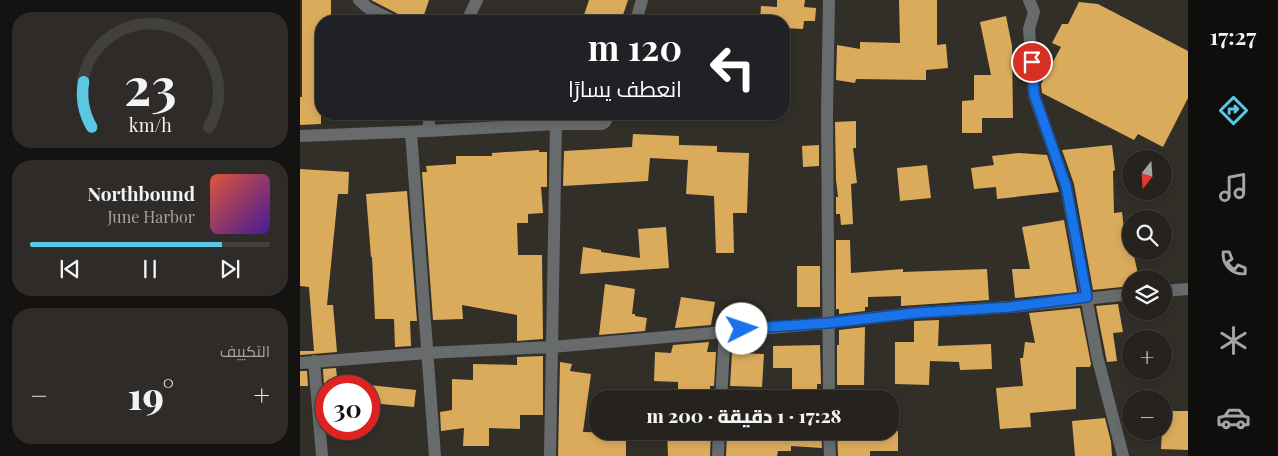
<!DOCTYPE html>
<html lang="ar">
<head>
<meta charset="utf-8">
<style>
  :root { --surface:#26231f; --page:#2e2b28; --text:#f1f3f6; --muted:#a4a4a4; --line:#42403d; --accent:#5ac8e5 }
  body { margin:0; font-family:"Playfair Display",Cairo,serif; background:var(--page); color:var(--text); direction:rtl; height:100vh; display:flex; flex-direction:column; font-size:19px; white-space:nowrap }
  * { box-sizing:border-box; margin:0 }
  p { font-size:16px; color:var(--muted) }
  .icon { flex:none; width:28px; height:28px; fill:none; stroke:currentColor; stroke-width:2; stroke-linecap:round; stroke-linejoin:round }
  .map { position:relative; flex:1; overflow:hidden; direction:ltr }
  .drawer { display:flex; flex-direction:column; gap:12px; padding:12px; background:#151311; width:300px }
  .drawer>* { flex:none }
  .top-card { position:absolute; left:15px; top:15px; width:475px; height:105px; border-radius:20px; box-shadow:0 2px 8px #0003,0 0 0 1px var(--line); direction:rtl; background:#202124; color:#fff; overflow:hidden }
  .needle { width:32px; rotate:197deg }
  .fabs { position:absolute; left:822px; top:150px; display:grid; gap:10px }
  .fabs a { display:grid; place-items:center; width:50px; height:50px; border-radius:50%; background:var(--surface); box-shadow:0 2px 8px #0003,0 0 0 1px var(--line); font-size:25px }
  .speed { position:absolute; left:15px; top:375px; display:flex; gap:10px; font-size:25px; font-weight:700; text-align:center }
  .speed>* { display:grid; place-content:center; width:65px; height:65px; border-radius:50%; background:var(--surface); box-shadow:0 2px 8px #0003,0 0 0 1px var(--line); line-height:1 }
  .speed .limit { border:8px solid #d22; background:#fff; color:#111 }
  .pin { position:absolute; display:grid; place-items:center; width:42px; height:42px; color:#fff; margin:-21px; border:2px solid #fff; border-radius:50%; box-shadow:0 1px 5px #0007 }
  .me { position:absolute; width:55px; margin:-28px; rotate:86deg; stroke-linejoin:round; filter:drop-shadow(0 0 4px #0008) }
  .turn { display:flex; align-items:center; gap:18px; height:105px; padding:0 25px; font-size:22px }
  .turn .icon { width:65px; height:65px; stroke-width:2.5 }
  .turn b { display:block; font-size:35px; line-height:42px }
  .big { font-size:38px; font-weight:800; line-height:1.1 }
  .drawer .card { flex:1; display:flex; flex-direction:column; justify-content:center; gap:8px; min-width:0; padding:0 18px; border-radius:20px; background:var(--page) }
  .drawer .dial { align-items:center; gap:0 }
  .dial svg { height:130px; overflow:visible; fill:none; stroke:var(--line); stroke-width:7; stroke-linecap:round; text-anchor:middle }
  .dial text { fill:var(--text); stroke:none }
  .song { display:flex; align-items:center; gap:15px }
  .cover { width:60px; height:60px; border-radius:8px; background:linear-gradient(135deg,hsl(10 70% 55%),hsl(260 70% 35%)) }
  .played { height:5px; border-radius:2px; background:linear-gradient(90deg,var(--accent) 80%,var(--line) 80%) }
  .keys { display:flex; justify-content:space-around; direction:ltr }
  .heat { display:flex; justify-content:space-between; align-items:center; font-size:28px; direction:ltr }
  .trip { position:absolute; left:289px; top:390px; width:310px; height:50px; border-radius:20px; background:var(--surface); box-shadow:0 2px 8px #0003,0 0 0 1px var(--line); font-weight:800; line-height:50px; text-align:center; direction:rtl }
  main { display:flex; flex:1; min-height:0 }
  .dock { display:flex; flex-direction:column; width:90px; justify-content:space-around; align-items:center; background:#0f0e0c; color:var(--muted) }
  .dock .icon { width:35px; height:35px }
  .dock .selected { color:var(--accent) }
  .dock b { font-size:22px; color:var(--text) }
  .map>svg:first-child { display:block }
  .building { fill:#dbab5c }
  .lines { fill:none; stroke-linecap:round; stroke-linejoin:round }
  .minor { stroke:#676b6c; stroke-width:12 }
  .route-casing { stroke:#114b97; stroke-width:12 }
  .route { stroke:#1a73e8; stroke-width:9 }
</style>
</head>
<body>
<main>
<nav class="dock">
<b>17:27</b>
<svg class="icon selected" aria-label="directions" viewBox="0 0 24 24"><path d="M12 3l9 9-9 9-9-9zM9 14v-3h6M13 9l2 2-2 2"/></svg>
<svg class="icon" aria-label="music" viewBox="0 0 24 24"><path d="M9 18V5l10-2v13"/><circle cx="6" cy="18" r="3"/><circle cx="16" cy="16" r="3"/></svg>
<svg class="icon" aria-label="phone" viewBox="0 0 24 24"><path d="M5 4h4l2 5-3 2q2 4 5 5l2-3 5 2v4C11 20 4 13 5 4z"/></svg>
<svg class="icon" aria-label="climate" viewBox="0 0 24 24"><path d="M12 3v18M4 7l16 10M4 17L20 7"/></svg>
<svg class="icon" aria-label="car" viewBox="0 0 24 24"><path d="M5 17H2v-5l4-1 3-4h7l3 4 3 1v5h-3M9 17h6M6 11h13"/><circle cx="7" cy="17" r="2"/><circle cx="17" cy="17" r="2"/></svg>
</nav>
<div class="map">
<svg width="888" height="456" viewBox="0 0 888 456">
  <rect width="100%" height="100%" fill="#322f29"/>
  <!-- building -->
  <path class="building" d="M2,0H31V21H21V124L0,125V97H2Z
    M71,0H129L122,21H102L98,14Z
    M289,0H328L321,21H282Z
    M477,0H505L504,7L516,8L515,21H504L503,29L484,28V21H460L461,6L477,7Z
    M599,0H637V45L646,44L648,68L626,70V80L556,79L555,83L536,80L537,45L560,49V42L600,43Z
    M779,2L798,4L888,51V98L863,147L838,134L834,140L742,93L741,84L761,47L752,43L762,24H768Z
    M706,16L712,46L713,118H682V133H662V101L674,100V75H691L680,22Z
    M556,121V148H553L557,183L551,184L553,224L541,225L540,214H536V197H538L536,180L535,122Z
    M333,134L379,136V145L417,146V152L449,153L447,213H433L434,253H416L414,196L386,194L388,160L350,158L348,181L263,186L264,151L332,147Z
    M519,145V166L503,167L502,146Z
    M812,145L815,170L813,171L814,213L822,212L824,229H831V251H833L839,279H831V286L793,290L774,184L762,150Z
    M239,150V152H247V187H241L243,213L228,214V223H217L218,255H242L243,339L217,341V315L162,305L163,319L133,320L122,172H127L126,166L156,164V156H192V153Z
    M719,153L747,155L759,192L697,199L696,187L674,189L671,168L694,165L692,156Z
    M627,165L631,198L600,201L597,168Z
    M0,169L49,172L48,194H38L27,305H33L37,352L0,355V351H14L9,287L0,286Z
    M107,191L117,321H110L111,346L95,347L94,319H75L72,257H71L66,194Z
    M764,220L777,292L715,298L712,269H730L722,227Z
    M366,227L369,268L280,274L283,247L301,250V252L340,258L338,229Z
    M536,240H550L551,273L603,269V272L687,269L689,300L601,306V296L568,297V307H565V311L539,314V309H536Z
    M497,266H520V307H497Z
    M305,284L335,289L332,314H335V316L347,318L345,331L299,335Z
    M381,297L415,302L411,325L375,328Z
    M818,304L823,332L813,333L817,361L807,362L796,306Z
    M780,308L791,364L790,367H776V409L730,413L731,427L700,429L696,388L723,386L720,358H723L725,342L735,343L729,313Z
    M639,320L638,346L691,344L692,369L660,370L659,362L630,361L629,385L595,384V342H614V321Z
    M565,327L564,385H537V345H539V330Z
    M409,342L407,352H416L414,386H410V398L378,397V382L354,381L355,352L371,353L373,345Z
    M520,345L521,384H517V399H492V368H473V346Z
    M432,353L464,354L462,387L430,386Z
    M243,356V415H220V429L189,428V446H163L164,428L141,431L140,412L152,410V379L173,380V364L217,365V357Z
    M260,362L272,364L270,371L291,374L283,432L326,433V456H258Z
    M36,368L38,386H24L23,369Z
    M0,371H7L8,386H0Z
    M69,385L116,390L114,407L81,404L69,406Z
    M864,411H888V450L861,449L862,431H864Z
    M805,418L811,442L812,456H775L772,421Z
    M367,431H411L410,456H368Z
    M427,431H521L522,448L491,446V451H478L477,456H426Z
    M537,431H598V451H570V456H538Z"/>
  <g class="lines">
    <!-- minor -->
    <path class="minor" d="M59,0L68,8L94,21
      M729,0L734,12L729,29L734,95L766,186L797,356L823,456
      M167,21L177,0
      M336,21L342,0
      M128,131L130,114
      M111,132L135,456
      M0,136L128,131L256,124H302L305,122L309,114
      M864,291L888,289
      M14,361L22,456
      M0,363L127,353L252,347L528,323L615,313L710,307L831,294
      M421,399L425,330
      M529,399L527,112L529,0
      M529,431L530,456
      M250,456L256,124
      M418,456L419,431"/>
  </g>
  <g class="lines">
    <!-- route casing -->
    <g class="route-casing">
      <path id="route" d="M442,329L528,323L616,313L710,307L787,297L766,186L734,94L732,62"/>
    </g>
    <!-- route -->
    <use href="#route" class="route"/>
  </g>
</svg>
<div class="fabs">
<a><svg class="needle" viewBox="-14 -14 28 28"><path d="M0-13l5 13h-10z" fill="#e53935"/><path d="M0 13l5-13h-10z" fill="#a4a4a4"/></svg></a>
<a><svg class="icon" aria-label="search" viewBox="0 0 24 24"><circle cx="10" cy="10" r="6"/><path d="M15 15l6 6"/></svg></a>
<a><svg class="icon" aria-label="layers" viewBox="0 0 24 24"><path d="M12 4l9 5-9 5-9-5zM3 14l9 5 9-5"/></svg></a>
<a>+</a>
<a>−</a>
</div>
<div class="speed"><div class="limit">30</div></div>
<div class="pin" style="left:732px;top:62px;background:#d93025"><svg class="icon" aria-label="arrive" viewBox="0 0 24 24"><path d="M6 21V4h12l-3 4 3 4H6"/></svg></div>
<svg class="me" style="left:442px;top:329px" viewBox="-20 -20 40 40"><circle r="19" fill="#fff"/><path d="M0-13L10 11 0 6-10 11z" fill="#1a73e8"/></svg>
<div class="trip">17:28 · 1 دقيقة · 200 m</div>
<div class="top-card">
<div class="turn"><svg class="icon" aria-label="left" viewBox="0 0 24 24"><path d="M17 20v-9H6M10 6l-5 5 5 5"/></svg><div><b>120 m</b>انعطف يسارًا</div></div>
</div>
</div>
<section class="drawer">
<div class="card dial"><svg viewBox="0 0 100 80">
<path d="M14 69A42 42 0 1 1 86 69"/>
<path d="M14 69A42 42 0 0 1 9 41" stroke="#5ac8e5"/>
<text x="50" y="56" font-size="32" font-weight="700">23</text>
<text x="50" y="72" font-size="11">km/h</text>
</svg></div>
<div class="card">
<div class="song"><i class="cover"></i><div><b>Northbound</b><p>June Harbor</p></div></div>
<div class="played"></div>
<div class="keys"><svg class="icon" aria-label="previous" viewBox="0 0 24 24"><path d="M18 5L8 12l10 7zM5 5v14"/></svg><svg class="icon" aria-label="pause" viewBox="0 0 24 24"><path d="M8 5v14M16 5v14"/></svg><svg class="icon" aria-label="next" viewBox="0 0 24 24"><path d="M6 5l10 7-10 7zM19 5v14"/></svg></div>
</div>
<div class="card"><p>التكييف</p>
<div class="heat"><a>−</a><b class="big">19°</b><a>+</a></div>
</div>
</section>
</main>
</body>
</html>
